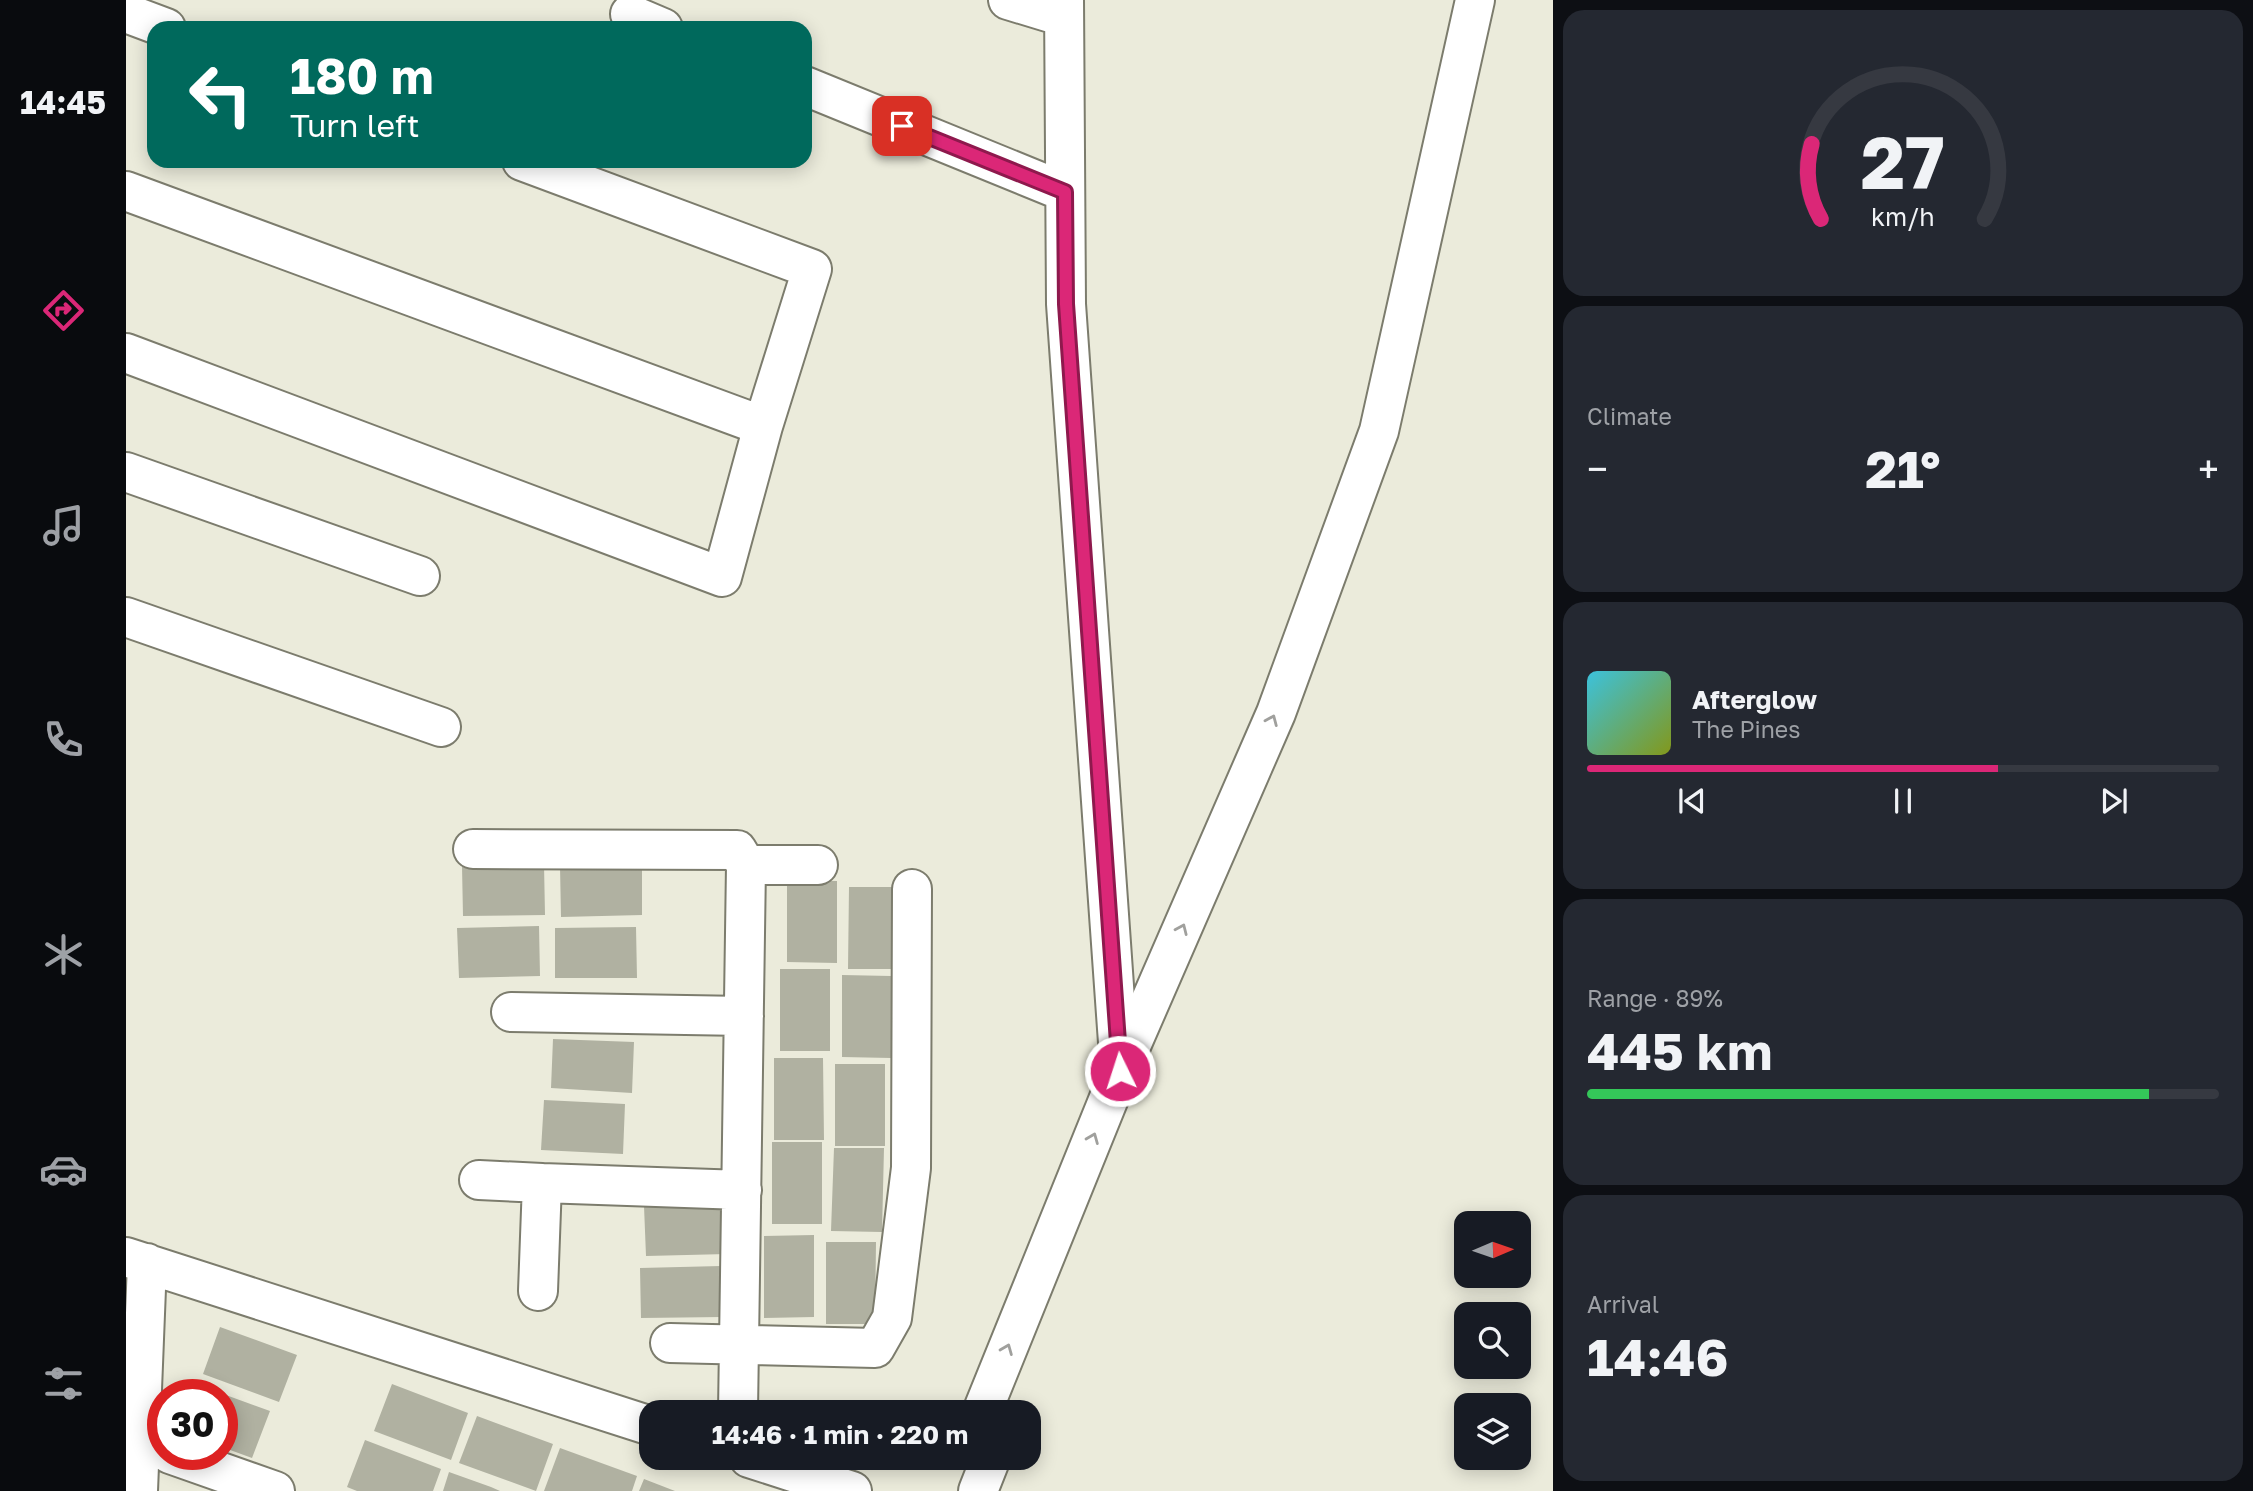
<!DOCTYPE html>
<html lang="en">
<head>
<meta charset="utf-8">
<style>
  :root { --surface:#171b24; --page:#242831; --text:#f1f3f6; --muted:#9ea1a6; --line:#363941; --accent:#db2777 }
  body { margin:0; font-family:"Golos Text",sans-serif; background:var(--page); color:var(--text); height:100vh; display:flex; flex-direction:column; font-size:26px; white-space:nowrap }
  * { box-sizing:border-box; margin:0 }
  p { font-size:23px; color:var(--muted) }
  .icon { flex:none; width:38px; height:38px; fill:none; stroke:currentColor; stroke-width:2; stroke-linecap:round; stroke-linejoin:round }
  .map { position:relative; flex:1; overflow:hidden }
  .details { display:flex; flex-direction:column; gap:10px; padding:10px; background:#0d0f14; width:700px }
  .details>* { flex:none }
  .top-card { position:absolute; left:21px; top:21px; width:665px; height:147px; border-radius:21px; box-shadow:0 4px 18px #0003; background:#00695c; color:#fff; overflow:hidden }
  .needle { width:46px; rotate:88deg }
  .buttons { position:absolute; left:1328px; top:1211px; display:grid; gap:14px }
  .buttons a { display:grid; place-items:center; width:77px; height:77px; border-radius:14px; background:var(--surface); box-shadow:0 4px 18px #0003; font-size:35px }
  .speed { position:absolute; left:21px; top:1379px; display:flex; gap:14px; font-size:35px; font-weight:700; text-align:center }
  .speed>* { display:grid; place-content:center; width:91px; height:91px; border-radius:50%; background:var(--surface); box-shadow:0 4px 18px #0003; line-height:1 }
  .speed .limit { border:10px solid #d22; background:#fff; color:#111 }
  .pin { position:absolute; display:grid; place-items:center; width:60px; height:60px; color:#fff; margin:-30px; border-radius:14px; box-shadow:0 4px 10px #0006 }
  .me { position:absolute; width:77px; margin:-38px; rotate:356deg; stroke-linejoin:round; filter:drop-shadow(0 0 5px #0008) }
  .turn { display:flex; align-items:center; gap:24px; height:147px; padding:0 28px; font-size:32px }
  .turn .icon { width:91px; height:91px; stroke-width:2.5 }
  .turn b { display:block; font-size:49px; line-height:60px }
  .big { font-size:52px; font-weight:700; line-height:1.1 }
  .details .card { flex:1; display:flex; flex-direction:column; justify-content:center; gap:10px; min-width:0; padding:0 24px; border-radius:21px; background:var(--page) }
  .details .dial { align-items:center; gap:0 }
  .dial svg { height:182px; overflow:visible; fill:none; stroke:var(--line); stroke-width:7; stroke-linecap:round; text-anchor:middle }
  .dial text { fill:var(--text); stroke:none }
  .song { display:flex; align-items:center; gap:21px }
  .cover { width:84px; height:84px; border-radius:10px; background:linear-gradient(135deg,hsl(190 70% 55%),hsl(70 70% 35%)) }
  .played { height:7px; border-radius:4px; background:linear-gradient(90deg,var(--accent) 65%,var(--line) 65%) }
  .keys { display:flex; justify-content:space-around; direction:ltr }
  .heat { display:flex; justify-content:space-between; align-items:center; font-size:38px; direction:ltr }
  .charge { height:10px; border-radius:5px; background:linear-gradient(90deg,#34c759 89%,var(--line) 0) }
  .trip { position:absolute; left:513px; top:1400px; width:402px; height:70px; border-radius:21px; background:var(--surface); box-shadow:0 4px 18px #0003; font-weight:700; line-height:70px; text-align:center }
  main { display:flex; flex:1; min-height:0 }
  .menu { display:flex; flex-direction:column; width:126px; justify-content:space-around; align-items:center; background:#090b0e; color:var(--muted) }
  .menu .icon { width:49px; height:49px }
  .menu .selected { color:var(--accent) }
  .menu b { font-size:32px; color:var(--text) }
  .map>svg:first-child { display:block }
  .building { fill:#b0b1a1 }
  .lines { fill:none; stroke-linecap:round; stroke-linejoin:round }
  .street-casing { stroke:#7c7c6d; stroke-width:42 }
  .secondary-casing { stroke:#7c7c6d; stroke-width:42 }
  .street { stroke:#fff; stroke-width:38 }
  .secondary { stroke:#fff; stroke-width:38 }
  .oneway { stroke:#a0a09d }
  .route-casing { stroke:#8e194d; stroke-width:18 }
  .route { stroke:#db2777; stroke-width:12 }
</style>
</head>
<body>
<main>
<nav class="menu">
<b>14:45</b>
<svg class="icon selected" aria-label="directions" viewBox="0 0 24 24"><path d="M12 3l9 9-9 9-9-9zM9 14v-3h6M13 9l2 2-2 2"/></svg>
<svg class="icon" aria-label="music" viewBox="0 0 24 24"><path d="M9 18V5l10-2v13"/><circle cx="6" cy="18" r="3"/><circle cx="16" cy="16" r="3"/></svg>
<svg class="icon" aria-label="phone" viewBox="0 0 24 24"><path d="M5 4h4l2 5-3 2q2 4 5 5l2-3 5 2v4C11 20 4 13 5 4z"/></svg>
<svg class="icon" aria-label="climate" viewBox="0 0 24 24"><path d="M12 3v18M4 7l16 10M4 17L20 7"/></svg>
<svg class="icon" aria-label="car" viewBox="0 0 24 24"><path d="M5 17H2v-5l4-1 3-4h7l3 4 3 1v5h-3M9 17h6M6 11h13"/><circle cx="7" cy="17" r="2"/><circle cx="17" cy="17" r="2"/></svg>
<svg class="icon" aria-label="filters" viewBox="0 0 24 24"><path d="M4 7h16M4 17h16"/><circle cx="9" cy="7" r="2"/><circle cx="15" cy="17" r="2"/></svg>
</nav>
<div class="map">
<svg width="1427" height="1491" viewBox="0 0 1427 1491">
  <rect width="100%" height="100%" fill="#ebebdb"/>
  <!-- building -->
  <path class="building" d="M418,864L419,915L337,916L336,866Z
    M516,865V915L435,917L434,866Z
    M661,880L711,881V963L661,962Z
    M723,887H773L772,969H722Z
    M413,926L414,976L333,978L331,928Z
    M510,927L511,978H429V928Z
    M654,969H704V1051H654Z
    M716,975L765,976V1058L716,1057Z
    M427,1039L508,1042L506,1093L425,1088Z
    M648,1058H697L698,1140H648Z
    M709,1064H759V1146H709Z
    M418,1100L499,1104L497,1154L415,1150Z
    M646,1142H696V1224H646Z
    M708,1148H758L756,1232L705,1231Z
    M600,1204L601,1254L520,1256L518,1206Z
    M688,1235V1317L638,1318V1236Z
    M700,1242H750L749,1324H700Z
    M595,1266L596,1317L515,1318L514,1268Z
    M94,1327L171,1355L153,1402L77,1374Z
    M67,1383L144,1411L126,1458L96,1447V1395H62Z
    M266,1384L342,1413L325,1460L248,1431Z
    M351,1416L427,1444L410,1491L333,1463Z
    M239,1440L315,1469L307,1491H231L221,1487Z
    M434,1448L511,1476L506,1491H418Z
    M323,1472L365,1487L374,1491H317Z
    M518,1479L549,1491H513Z"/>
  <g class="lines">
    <!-- street casing -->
    <g class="street-casing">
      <path id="street" d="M882,0L938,17
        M938,0L940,304L994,1071
        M0,13L40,28
        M504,14L537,28
        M679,86L939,192
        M0,191L637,426
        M0,353L596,577L637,426L686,269L396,161
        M0,472L294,576
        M0,617L315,727
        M347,849L611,850L620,865L612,1412
        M620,865H692
        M385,1012L618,1016
        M353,1180L416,1183
        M0,1257L525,1426
        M412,1291L416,1183L616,1190
        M544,1343L749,1348L766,1318L785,1168L786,889
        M44,1454L149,1491
        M623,1458L726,1491
        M12,1491L21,1263"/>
    </g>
    <!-- secondary casing -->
    <g class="secondary-casing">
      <path id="secondary" d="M856,1412L994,1071L1150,713L1253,431L1349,0
        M852,1491L865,1458"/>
    </g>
    <!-- street -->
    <use href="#street" class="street"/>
    <!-- secondary -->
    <use href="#secondary" class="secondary"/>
  </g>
  <!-- one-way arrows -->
  <defs><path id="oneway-chevron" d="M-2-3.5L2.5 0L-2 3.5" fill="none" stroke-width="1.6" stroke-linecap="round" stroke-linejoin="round" transform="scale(1.75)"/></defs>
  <g class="oneway">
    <use href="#oneway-chevron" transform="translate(1146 720) rotate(-67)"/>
    <use href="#oneway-chevron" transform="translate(1056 929) rotate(-66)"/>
    <use href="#oneway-chevron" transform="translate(967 1138) rotate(-68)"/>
    <use href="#oneway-chevron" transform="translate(881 1349) rotate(-68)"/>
  </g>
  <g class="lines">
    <!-- route casing -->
    <g class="route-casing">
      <path id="route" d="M776,126L939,192L940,304L994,1071"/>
    </g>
    <!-- route -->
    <use href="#route" class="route"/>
  </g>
</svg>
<div class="buttons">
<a><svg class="needle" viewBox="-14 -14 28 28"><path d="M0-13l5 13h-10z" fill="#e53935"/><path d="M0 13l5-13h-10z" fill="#9ea1a6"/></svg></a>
<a><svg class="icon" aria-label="search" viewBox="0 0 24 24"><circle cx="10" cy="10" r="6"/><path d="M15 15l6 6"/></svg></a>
<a><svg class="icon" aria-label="layers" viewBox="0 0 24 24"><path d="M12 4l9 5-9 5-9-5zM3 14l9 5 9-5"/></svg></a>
</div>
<div class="speed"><div class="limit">30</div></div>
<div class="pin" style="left:776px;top:126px;background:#d93025"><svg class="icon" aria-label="arrive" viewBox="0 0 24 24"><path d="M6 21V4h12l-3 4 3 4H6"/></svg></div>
<svg class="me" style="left:994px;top:1071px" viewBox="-20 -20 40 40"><circle r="17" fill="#db2777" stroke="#fff" stroke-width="3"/><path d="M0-11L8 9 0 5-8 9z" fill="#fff"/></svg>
<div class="trip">14:46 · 1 min · 220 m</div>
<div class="top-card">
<div class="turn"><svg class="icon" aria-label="left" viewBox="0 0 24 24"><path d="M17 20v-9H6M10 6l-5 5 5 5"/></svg><div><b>180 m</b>Turn left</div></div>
</div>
</div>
<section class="details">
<div class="card dial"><svg viewBox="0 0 100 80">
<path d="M14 69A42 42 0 1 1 86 69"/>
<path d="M14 69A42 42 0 0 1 10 36" stroke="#db2777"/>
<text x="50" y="56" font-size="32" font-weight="700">27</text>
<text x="50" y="72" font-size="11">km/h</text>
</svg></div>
<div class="card"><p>Climate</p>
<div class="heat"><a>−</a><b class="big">21°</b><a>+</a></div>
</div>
<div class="card">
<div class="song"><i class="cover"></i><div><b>Afterglow</b><p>The Pines</p></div></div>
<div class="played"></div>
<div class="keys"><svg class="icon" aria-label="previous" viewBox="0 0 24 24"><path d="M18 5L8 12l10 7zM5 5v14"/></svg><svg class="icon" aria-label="pause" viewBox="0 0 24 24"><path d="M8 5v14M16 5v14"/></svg><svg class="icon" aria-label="next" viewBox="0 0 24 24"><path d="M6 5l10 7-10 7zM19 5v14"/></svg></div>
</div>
<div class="card"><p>Range · 89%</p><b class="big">445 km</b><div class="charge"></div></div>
<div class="card"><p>Arrival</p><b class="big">14:46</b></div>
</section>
</main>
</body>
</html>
